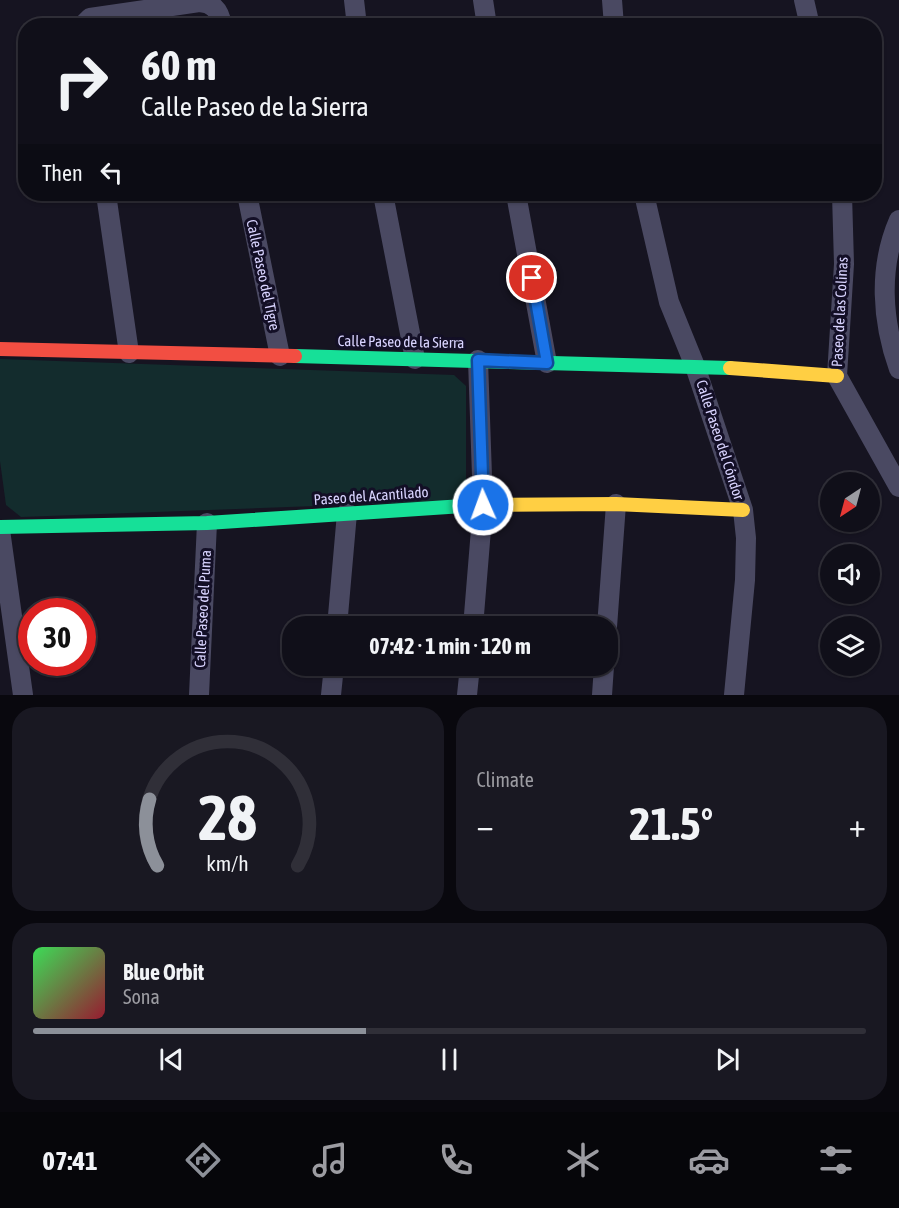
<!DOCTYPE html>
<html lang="en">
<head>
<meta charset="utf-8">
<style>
  :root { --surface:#100f19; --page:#191822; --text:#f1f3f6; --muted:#9c9ca2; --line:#302f38; --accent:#8c9099 }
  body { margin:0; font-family:"Asap Condensed",sans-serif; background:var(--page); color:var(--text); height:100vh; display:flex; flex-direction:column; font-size:22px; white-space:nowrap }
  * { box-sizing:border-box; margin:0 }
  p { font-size:20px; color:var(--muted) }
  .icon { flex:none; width:33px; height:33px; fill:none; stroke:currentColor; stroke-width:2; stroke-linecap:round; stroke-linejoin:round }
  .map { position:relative; height:695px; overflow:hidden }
  .panel { display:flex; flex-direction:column; gap:12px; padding:12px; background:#09080e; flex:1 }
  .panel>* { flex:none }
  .top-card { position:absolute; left:18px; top:18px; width:864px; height:183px; border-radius:24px; box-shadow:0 2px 4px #0004,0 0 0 2px var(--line); background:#100f19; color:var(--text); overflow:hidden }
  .needle { width:39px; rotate:216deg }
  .tools { position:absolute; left:820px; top:472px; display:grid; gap:12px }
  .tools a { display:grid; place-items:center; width:60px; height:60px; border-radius:50%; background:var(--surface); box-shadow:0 2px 4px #0004,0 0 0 2px var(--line); font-size:30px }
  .speed { position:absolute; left:18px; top:598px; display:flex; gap:12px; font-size:30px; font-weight:700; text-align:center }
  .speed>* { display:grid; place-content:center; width:78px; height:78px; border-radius:50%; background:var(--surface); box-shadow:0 2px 4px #0004,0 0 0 2px var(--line); line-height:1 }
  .speed .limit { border:9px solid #d22; background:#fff; color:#111 }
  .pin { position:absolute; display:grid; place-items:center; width:51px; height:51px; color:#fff; margin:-26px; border:3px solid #fff; border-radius:50%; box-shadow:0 2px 6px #0007 }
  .me { position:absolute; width:66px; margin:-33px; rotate:358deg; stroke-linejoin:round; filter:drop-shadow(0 0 4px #0008) }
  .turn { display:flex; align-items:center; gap:21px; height:126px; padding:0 24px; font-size:27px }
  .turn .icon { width:78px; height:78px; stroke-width:2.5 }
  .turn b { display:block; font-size:42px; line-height:51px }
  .then { display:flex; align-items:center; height:57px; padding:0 24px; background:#0003; gap:12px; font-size:22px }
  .big { font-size:45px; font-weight:700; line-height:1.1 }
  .panel .card { flex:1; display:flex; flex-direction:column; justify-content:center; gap:9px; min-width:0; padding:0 21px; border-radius:24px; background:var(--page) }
  .panel .dial { align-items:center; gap:0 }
  .dial svg { height:156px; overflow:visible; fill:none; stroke:var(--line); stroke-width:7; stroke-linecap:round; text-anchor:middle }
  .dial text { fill:var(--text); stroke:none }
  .song { display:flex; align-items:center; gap:18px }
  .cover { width:72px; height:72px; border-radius:9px; background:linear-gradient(135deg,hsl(130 70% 55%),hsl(350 70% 35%)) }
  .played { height:6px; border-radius:3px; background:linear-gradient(90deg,var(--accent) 40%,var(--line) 40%) }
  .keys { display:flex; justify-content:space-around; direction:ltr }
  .heat { display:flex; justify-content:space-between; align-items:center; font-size:33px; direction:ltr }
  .panel .tiles { flex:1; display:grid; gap:12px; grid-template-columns:1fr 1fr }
  .card:last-child { grid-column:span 2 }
  .trip { position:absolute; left:282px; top:616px; width:336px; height:60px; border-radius:24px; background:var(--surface); box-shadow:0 2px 4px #0004,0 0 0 2px var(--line); font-weight:700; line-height:60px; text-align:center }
  .tabs { display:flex; height:96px; justify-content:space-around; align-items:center; background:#06060a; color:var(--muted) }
  .tabs .icon { width:42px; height:42px }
  .tabs .active { color:var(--accent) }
  .tabs b { font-size:27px; color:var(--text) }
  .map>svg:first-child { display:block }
  .green { fill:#132c2d }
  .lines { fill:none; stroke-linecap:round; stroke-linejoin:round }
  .street { stroke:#4a4962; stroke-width:20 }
  .fast { stroke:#16e098; stroke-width:14 }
  .slow { stroke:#ffcf43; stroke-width:14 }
  .jam { stroke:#f24e42; stroke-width:14 }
  .route-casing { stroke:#114b97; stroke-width:15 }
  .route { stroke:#1a73e8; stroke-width:10 }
  .labels { text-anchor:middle; stroke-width:6; stroke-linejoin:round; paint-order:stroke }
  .street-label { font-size:15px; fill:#d9d4ff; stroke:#130f26 }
</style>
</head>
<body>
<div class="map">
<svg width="899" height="695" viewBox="0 0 899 695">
  <rect width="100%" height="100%" fill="#161421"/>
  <!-- green -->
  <path class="green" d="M0,359L454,375L466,386V487L453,501L21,517L6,505L0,461Z"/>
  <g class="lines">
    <!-- street -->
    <path class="street" d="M354,0L357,26
      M483,0L487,26
      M612,0L614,26
      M804,0L810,26
      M82,26L90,18L199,2C214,3 220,11 222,26
      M106,194L129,353
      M247,194L280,356
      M383,194L415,359
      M516,194L547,363
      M644,194L669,302L695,366L743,510L746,538L745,580L734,695
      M842,194L844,264L837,376L899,487
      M899,220C878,268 882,321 899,369
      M0,530L23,695
      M337,627L347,513
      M473,627L483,505L478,360
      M607,627L616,504
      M199,695L207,523
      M331,695L334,666
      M467,695L470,666
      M602,695L604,666"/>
    <!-- fast -->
    <path class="fast" d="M295,356L730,368
      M0,527L207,523L478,505"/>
    <!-- slow -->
    <path class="slow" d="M730,368L837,376
      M478,505L616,504L743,510"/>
    <!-- jam -->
    <path class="jam" d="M0,349L295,356"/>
  </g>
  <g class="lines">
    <!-- route casing -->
    <g class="route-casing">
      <path id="route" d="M483,505L478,360L547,363L532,278"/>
    </g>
    <!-- route -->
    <use href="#route" class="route"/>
  </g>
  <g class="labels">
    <!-- street labels -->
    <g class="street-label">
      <text transform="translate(263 275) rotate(78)" y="5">Calle Paseo del Tigre</text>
      <text transform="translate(840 312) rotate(-87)" y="5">Paseo de las Colinas</text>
      <text transform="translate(401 342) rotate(1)" y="5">Calle Paseo de la Sierra</text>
      <text transform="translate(720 440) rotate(72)" y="5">Calle Paseo del Cóndor</text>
      <text transform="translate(371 496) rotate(-4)" y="5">Paseo del Acantilado</text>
      <text transform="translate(203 609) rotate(-87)" y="5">Calle Paseo del Puma</text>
    </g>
  </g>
</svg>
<div class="tools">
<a><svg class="needle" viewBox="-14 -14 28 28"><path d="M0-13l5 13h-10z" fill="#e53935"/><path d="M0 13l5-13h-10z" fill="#9c9ca2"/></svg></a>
<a><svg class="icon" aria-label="sound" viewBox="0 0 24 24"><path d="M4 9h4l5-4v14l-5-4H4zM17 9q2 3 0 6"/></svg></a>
<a><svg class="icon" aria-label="layers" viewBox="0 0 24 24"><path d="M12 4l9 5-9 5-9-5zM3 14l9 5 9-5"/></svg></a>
</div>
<div class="speed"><div class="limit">30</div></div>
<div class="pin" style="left:532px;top:278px;background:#d93025"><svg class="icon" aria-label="arrive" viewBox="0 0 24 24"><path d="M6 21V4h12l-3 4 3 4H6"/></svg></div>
<svg class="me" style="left:483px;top:505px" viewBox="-20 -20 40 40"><circle r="17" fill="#1a73e8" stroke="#fff" stroke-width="3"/><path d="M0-11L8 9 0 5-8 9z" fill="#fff"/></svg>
<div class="trip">07:42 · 1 min · 120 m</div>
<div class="top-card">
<div class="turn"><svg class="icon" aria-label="right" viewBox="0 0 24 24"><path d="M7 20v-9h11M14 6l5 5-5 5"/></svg><div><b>60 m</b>Calle Paseo de la Sierra</div></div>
<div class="then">Then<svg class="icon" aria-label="left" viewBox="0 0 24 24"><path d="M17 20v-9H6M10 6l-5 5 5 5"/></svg></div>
</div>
</div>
<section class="panel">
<div class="tiles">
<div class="card dial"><svg viewBox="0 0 100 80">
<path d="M14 69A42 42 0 1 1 86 69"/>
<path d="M14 69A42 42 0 0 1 10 35" stroke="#8c9099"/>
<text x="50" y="56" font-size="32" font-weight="700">28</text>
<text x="50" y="72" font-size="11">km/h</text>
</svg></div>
<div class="card"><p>Climate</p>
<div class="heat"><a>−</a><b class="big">21.5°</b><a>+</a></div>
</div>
<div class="card">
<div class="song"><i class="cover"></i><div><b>Blue Orbit</b><p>Sona</p></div></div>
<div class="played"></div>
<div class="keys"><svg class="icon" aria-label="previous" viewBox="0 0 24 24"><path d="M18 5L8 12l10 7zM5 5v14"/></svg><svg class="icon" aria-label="pause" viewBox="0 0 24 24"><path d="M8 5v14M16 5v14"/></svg><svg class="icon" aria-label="next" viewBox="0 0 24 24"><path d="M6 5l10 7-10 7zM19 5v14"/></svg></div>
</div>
</div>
</section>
<nav class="tabs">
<b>07:41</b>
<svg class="icon active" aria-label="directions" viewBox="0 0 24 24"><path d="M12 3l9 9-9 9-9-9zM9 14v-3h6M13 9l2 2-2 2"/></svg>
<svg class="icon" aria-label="music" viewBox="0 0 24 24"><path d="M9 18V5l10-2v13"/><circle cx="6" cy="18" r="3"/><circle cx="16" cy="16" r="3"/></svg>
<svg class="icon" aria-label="phone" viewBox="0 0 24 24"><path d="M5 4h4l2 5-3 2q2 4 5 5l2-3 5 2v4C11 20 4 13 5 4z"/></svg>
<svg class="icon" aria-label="climate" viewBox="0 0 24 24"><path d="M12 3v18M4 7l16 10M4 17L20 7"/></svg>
<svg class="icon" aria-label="car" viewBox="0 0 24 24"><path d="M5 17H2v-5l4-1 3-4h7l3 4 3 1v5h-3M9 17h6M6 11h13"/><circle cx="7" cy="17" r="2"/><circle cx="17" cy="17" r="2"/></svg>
<svg class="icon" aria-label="filters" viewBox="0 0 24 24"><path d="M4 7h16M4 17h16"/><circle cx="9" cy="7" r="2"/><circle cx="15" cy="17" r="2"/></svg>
</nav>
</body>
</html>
